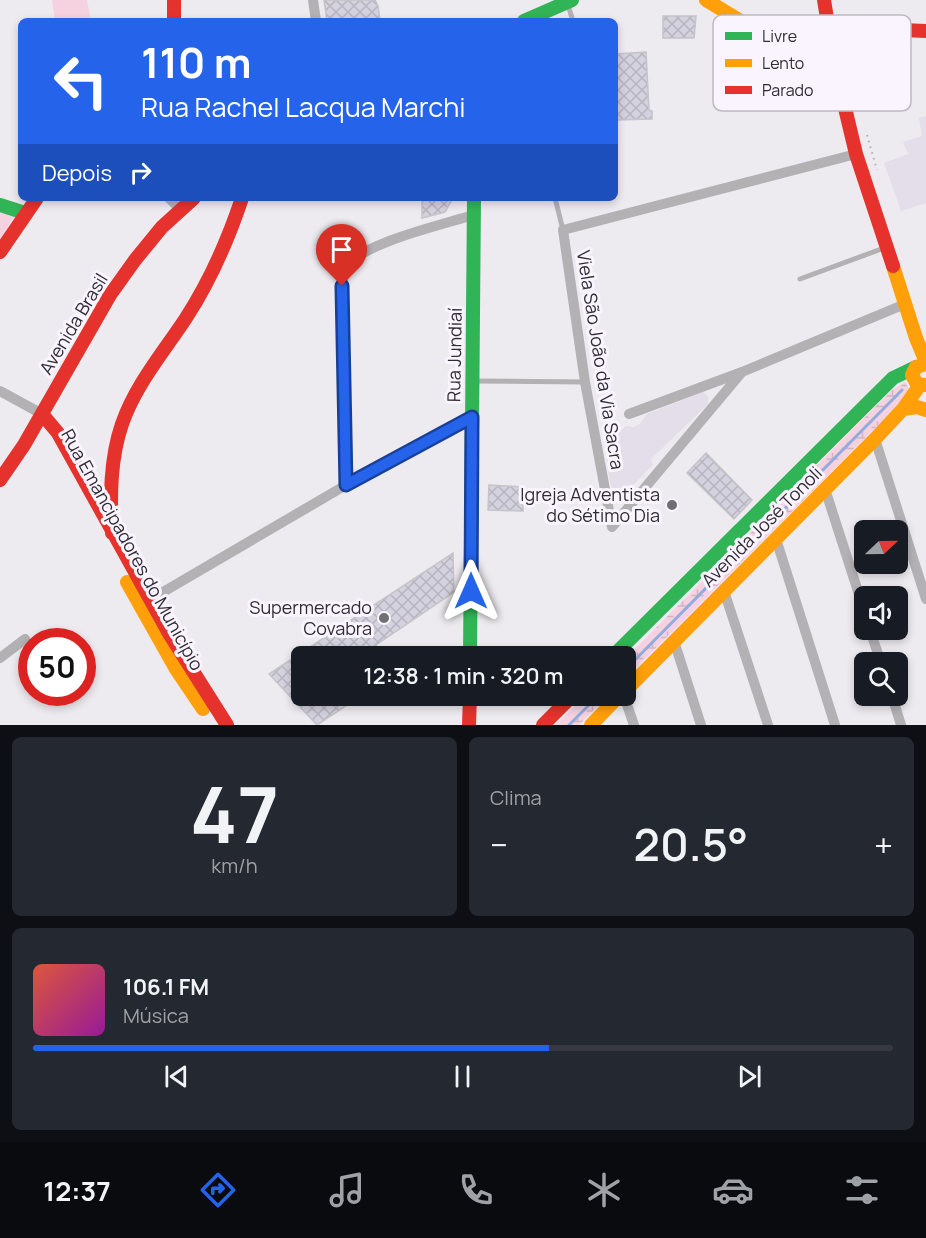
<!DOCTYPE html>
<html lang="pt">
<head>
<meta charset="utf-8">
<style>
  :root { --surface:#171b24; --page:#242831; --text:#f1f3f6; --muted:#9ea1a6; --line:#363941; --accent:#2563eb }
  body { margin:0; font-family:Manrope,sans-serif; background:var(--page); color:var(--text); height:100vh; display:flex; flex-direction:column; font-size:22px; white-space:nowrap }
  * { box-sizing:border-box; margin:0 }
  p { font-size:20px; color:var(--muted) }
  .icon { flex:none; width:33px; height:33px; fill:none; stroke:currentColor; stroke-width:2; stroke-linecap:round; stroke-linejoin:round }
  .map { position:relative; height:725px; overflow:hidden }
  .sheet { display:flex; flex-direction:column; gap:12px; padding:12px; background:#0d0f14; flex:1 }
  .sheet>* { flex:none }
  .guide { position:absolute; left:18px; top:18px; width:600px; height:183px; border-radius:9px; box-shadow:0 3px 9px #0003; background:#2563eb; color:#fff; overflow:hidden }
  .needle { width:39px; rotate:68deg }
  .controls { position:absolute; left:854px; top:520px; display:grid; gap:12px }
  .controls a { display:grid; place-items:center; width:54px; height:54px; border-radius:9px; background:var(--surface); box-shadow:0 3px 9px #0003; font-size:30px }
  .speed { position:absolute; left:18px; top:628px; display:flex; gap:12px; font-size:30px; font-weight:700; text-align:center }
  .speed>* { display:grid; place-content:center; width:78px; height:78px; border-radius:50%; background:var(--surface); box-shadow:0 3px 9px #0003; line-height:1 }
  .speed .limit { border:9px solid #d22; background:#fff; color:#111 }
  .pin { position:absolute; display:grid; place-items:center; width:51px; height:51px; color:#fff; margin:-62px -26px; border-radius:50% 50% 50% 0; rotate:-45deg; box-shadow:0 0 6px #0007 }
  .pin .icon { rotate:45deg }
  .me { position:absolute; width:66px; margin:-33px; rotate:0deg; stroke-linejoin:round; filter:drop-shadow(0 0 4px #0008) }
  .turn { display:flex; align-items:center; gap:21px; height:126px; padding:0 24px; font-size:27px }
  .turn .icon { width:78px; height:78px; stroke-width:2.5 }
  .turn b { display:block; font-size:42px; line-height:51px }
  .then { display:flex; align-items:center; height:57px; padding:0 24px; background:#0003; gap:12px; font-size:22px }
  .big { font-size:45px; font-weight:600; line-height:1.1 }
  .sheet .card { flex:1; display:flex; flex-direction:column; justify-content:center; gap:9px; min-width:0; padding:0 21px; border-radius:9px; background:var(--page) }
  .sheet .dial { align-items:center; gap:0 }
  .dial b { font-size:78px; line-height:1 }
  .song { display:flex; align-items:center; gap:18px }
  .cover { width:72px; height:72px; border-radius:9px; background:linear-gradient(135deg,hsl(10 70% 55%),hsl(300 70% 35%)) }
  .played { height:6px; border-radius:3px; background:linear-gradient(90deg,var(--accent) 60%,var(--line) 60%) }
  .keys { display:flex; justify-content:space-around; direction:ltr }
  .heat { display:flex; justify-content:space-between; align-items:center; font-size:33px; direction:ltr }
  .sheet .tiles { flex:1; display:grid; gap:12px; grid-template-columns:1fr 1fr }
  .card:last-child { grid-column:span 2 }
  .trip { position:absolute; left:291px; top:646px; width:345px; height:60px; border-radius:9px; background:var(--surface); box-shadow:0 3px 9px #0003; font-weight:600; line-height:60px; text-align:center }
  .dock { display:flex; height:96px; justify-content:space-around; align-items:center; background:#090b0e; color:var(--muted) }
  .dock .icon { width:42px; height:42px }
  .dock .selected { color:var(--accent) }
  .dock b { font-size:27px; color:var(--text) }
  .map>svg:first-child { display:block }
  .built { fill:#e4ddea }
  .wetland { fill:url(#wetland-marsh) }
  .green { fill:#f6d2e1 }
  .lines { fill:none; stroke-linecap:round; stroke-linejoin:round }
  .stream { stroke:#93acde; stroke-width:3 }
  .building { fill:url(#building-cross-hatch); stroke:#c5c4c8; stroke-width:1.5 }
  .path { stroke:#b3b1b4; stroke-width:2; stroke-dasharray:1.5 4.5; stroke-linecap:butt }
  .lane { stroke:#b3b1b4; stroke-width:5 }
  .street { stroke:#b3b1b4; stroke-width:10 }
  .fast { stroke:#30b455; stroke-width:14 }
  .slow { stroke:#ff9f0a; stroke-width:14 }
  .jam { stroke:#e5322d; stroke-width:14 }
  .route-casing { stroke:#184099; stroke-width:15 }
  .route { stroke:#2563eb; stroke-width:10 }
  .poi-dot { fill:#726f74; stroke:#f9f4ff; stroke-width:2 }
  .labels { text-anchor:middle; stroke-width:6; stroke-linejoin:round; paint-order:stroke }
  .street-label { font-size:18px; fill:#302d32; stroke:#f9f4ff }
  .poi-label { font-size:18px; fill:#302d32; stroke:#f9f4ff; text-anchor:end }
  .key { fill:#f9f4ff; stroke:#bdb8c2; stroke-width:1.5 }
  .key-label { font-size:16px; fill:#302d32 }
</style>
</head>
<body>
<div class="map">
<svg width="926" height="725" viewBox="0 0 926 725">
  <defs>
    <pattern id="wetland-marsh" width="20" height="14" patternUnits="userSpaceOnUse" patternTransform="scale(1.5)"><rect width="20" height="14" fill="#f6d2e1"/><path d="M1 5h8M5 5V1M11 12h8M15 12V8" fill="none" stroke="#d3b5c2"/></pattern>
    <pattern id="building-cross-hatch" width="8" height="8" patternUnits="userSpaceOnUse" patternTransform="scale(1.5)"><rect width="8" height="8" fill="#d4d2de"/><path d="M0 0l8 8M0 8l8-8" fill="none" stroke="#b6b5bf"/></pattern>
  </defs>
  <rect width="100%" height="100%" fill="#edeaf0"/>
  <!-- built -->
  <path class="built" d="M926,116V203L901,211L884,163L908,154L903,142L922,136L919,118Z
    M703,392L708,397V404L651,459L653,465L618,500L610,483L604,441L611,440L626,426L633,427L640,424L647,414Z"/>
  <!-- wetland -->
  <path class="wetland" d="M905,382L909,389L894,409L626,678V658L893,389Z
    M586,696H608L579,725H555Z"/>
  <!-- green -->
  <path class="green" d="M52,0H87L91,21H55Z
    M0,211L15,215L0,239Z"/>
  <g class="lines">
    <!-- stream -->
    <path class="stream" d="M626,669L902,390
      M569,725L598,696"/>
  </g>
  <!-- building -->
  <path class="building" d="M324,0H375L378,6L380,21H327Z
    M663,16H696L694,38H663Z
    M646,52L649,110L652,111V119L615,120V54Z
    M422,198H453L445,212L422,218Z
    M706,453L752,500L734,519L687,473Z
    M489,485L523,487V511L488,510Z
    M453,553L454,592L376,645L385,657H302V696H361L317,725L269,674Z"/>
  <g class="lines">
    <!-- path -->
    <path class="path" d="M867,135L877,170"/>
    <!-- lane -->
    <path class="lane" d="M568,5L573,21
      M555,198L563,230
      M800,279L884,248
      M475,381L585,382"/>
    <!-- street -->
    <path class="street" d="M313,0L316,21
      M169,198L180,209
      M0,391L42,414
      M629,414L742,372L905,304
      M875,439L926,599
      M346,485L341,298C342,287 342,276 348,266C362,243 445,224 473,215
      M825,489L864,610
      M612,527L585,382L563,230L856,154
      M612,527L742,372
      M776,539L835,725
      M724,591L768,725
      M146,602L346,485L472,417
      M870,630L881,663
      M674,641L701,725
      M0,658L25,639
      M624,696L634,725
      M892,696L901,725"/>
    <!-- fast -->
    <path class="fast" d="M524,21L572,0
      M0,205L25,213
      M470,657L474,198
      M612,657L893,378L916,367"/>
    <!-- slow -->
    <path class="slow" d="M706,0L744,23L762,29L829,27
      M893,266L916,338L926,362
      M926,364L916,367L912,375L917,384L926,385
      M903,409L917,407L926,410
      M127,582L176,669L203,709
      M626,690L875,439L903,409L920,385
      M591,725L619,696"/>
    <!-- jam -->
    <path class="jam" d="M174,0V21
      M824,0L834,62L856,154L893,266
      M829,27L926,31
      M0,252L37,198
      M42,414L58,433L170,635L227,725
      M0,480L24,445L110,295L135,260L162,227L194,198
      M112,533C110,497 110,459 122,424C136,384 163,353 186,318C210,281 228,240 242,198
      M469,725L470,696
      M543,725L572,696"/>
  </g>
  <g class="lines">
    <!-- route casing -->
    <g class="route-casing">
      <path id="route" d="M342,286L346,485L472,417L471,591"/>
    </g>
    <!-- route -->
    <use href="#route" class="route"/>
  </g>
  <!-- markers -->
  <g class="poi-dot">
    <circle cx="672" cy="505" r="6"/>
    <circle cx="384" cy="618" r="6"/>
  </g>
  <g class="labels">
    <!-- street labels -->
    <g class="street-label">
      <text transform="translate(74 324) rotate(-59)" y="6">Avenida Brasil</text>
      <text transform="translate(455 355) rotate(-89)" y="6">Rua Jundiaí</text>
      <text transform="translate(600 360) rotate(81)" y="6">Viela São João da Via Sacra</text>
      <text transform="translate(762 527) rotate(-45)" y="6">Avenida José Tonoli</text>
      <text transform="translate(132 550) rotate(61)" y="6">Rua Emancipadores do Município</text>
    </g>
    <!-- poi labels -->
    <g class="poi-label">
      <text x="660" y="501">Igreja Adventista<tspan x="660" dy="21">do Sétimo Dia</tspan></text>
      <text x="372" y="614">Supermercado<tspan x="372" dy="21">Covabra</tspan></text>
    </g>
  </g>
  <!-- legend -->
  <rect x="713" y="15" width="198" height="96" rx="9" class="key"/>
  <rect x="725" y="32" width="27" height="8" fill="#30b455"/>
  <rect x="725" y="59" width="27" height="8" fill="#ff9f0a"/>
  <rect x="725" y="86" width="27" height="8" fill="#e5322d"/>
  <g class="key-label">
    <text x="762" y="42">Livre</text>
    <text x="762" y="69">Lento</text>
    <text x="762" y="96">Parado</text>
  </g>
</svg>
<div class="controls">
<a><svg class="needle" viewBox="-14 -14 28 28"><path d="M0-13l5 13h-10z" fill="#e53935"/><path d="M0 13l5-13h-10z" fill="#9ea1a6"/></svg></a>
<a><svg class="icon" aria-label="sound" viewBox="0 0 24 24"><path d="M4 9h4l5-4v14l-5-4H4zM17 9q2 3 0 6"/></svg></a>
<a><svg class="icon" aria-label="search" viewBox="0 0 24 24"><circle cx="10" cy="10" r="6"/><path d="M15 15l6 6"/></svg></a>
</div>
<div class="speed"><div class="limit">50</div></div>
<div class="pin" style="left:342px;top:286px;background:#d93025"><svg class="icon" aria-label="arrive" viewBox="0 0 24 24"><path d="M6 21V4h12l-3 4 3 4H6"/></svg></div>
<svg class="me" style="left:471px;top:591px" viewBox="-20 -20 40 40"><path d="M0-17L14 15 0 8-14 15z" fill="#2563eb" stroke="#fff" stroke-width="4"/></svg>
<div class="trip">12:38 · 1 min · 320 m</div>
<div class="guide">
<div class="turn"><svg class="icon" aria-label="left" viewBox="0 0 24 24"><path d="M17 20v-9H6M10 6l-5 5 5 5"/></svg><div><b>110 m</b>Rua Rachel Lacqua Marchi</div></div>
<div class="then">Depois<svg class="icon" aria-label="right" viewBox="0 0 24 24"><path d="M7 20v-9h11M14 6l5 5-5 5"/></svg></div>
</div>
</div>
<section class="sheet">
<div class="tiles">
<div class="card dial"><b>47</b><p>km/h</p></div>
<div class="card"><p>Clima</p>
<div class="heat"><a>−</a><b class="big">20.5°</b><a>+</a></div>
</div>
<div class="card">
<div class="song"><i class="cover"></i><div><b>106.1 FM</b><p>Música</p></div></div>
<div class="played"></div>
<div class="keys"><svg class="icon" aria-label="previous" viewBox="0 0 24 24"><path d="M18 5L8 12l10 7zM5 5v14"/></svg><svg class="icon" aria-label="pause" viewBox="0 0 24 24"><path d="M8 5v14M16 5v14"/></svg><svg class="icon" aria-label="next" viewBox="0 0 24 24"><path d="M6 5l10 7-10 7zM19 5v14"/></svg></div>
</div>
</div>
</section>
<nav class="dock">
<b>12:37</b>
<svg class="icon selected" aria-label="directions" viewBox="0 0 24 24"><path d="M12 3l9 9-9 9-9-9zM9 14v-3h6M13 9l2 2-2 2"/></svg>
<svg class="icon" aria-label="music" viewBox="0 0 24 24"><path d="M9 18V5l10-2v13"/><circle cx="6" cy="18" r="3"/><circle cx="16" cy="16" r="3"/></svg>
<svg class="icon" aria-label="phone" viewBox="0 0 24 24"><path d="M5 4h4l2 5-3 2q2 4 5 5l2-3 5 2v4C11 20 4 13 5 4z"/></svg>
<svg class="icon" aria-label="climate" viewBox="0 0 24 24"><path d="M12 3v18M4 7l16 10M4 17L20 7"/></svg>
<svg class="icon" aria-label="car" viewBox="0 0 24 24"><path d="M5 17H2v-5l4-1 3-4h7l3 4 3 1v5h-3M9 17h6M6 11h13"/><circle cx="7" cy="17" r="2"/><circle cx="17" cy="17" r="2"/></svg>
<svg class="icon" aria-label="filters" viewBox="0 0 24 24"><path d="M4 7h16M4 17h16"/><circle cx="9" cy="7" r="2"/><circle cx="15" cy="17" r="2"/></svg>
</nav>
</body>
</html>
